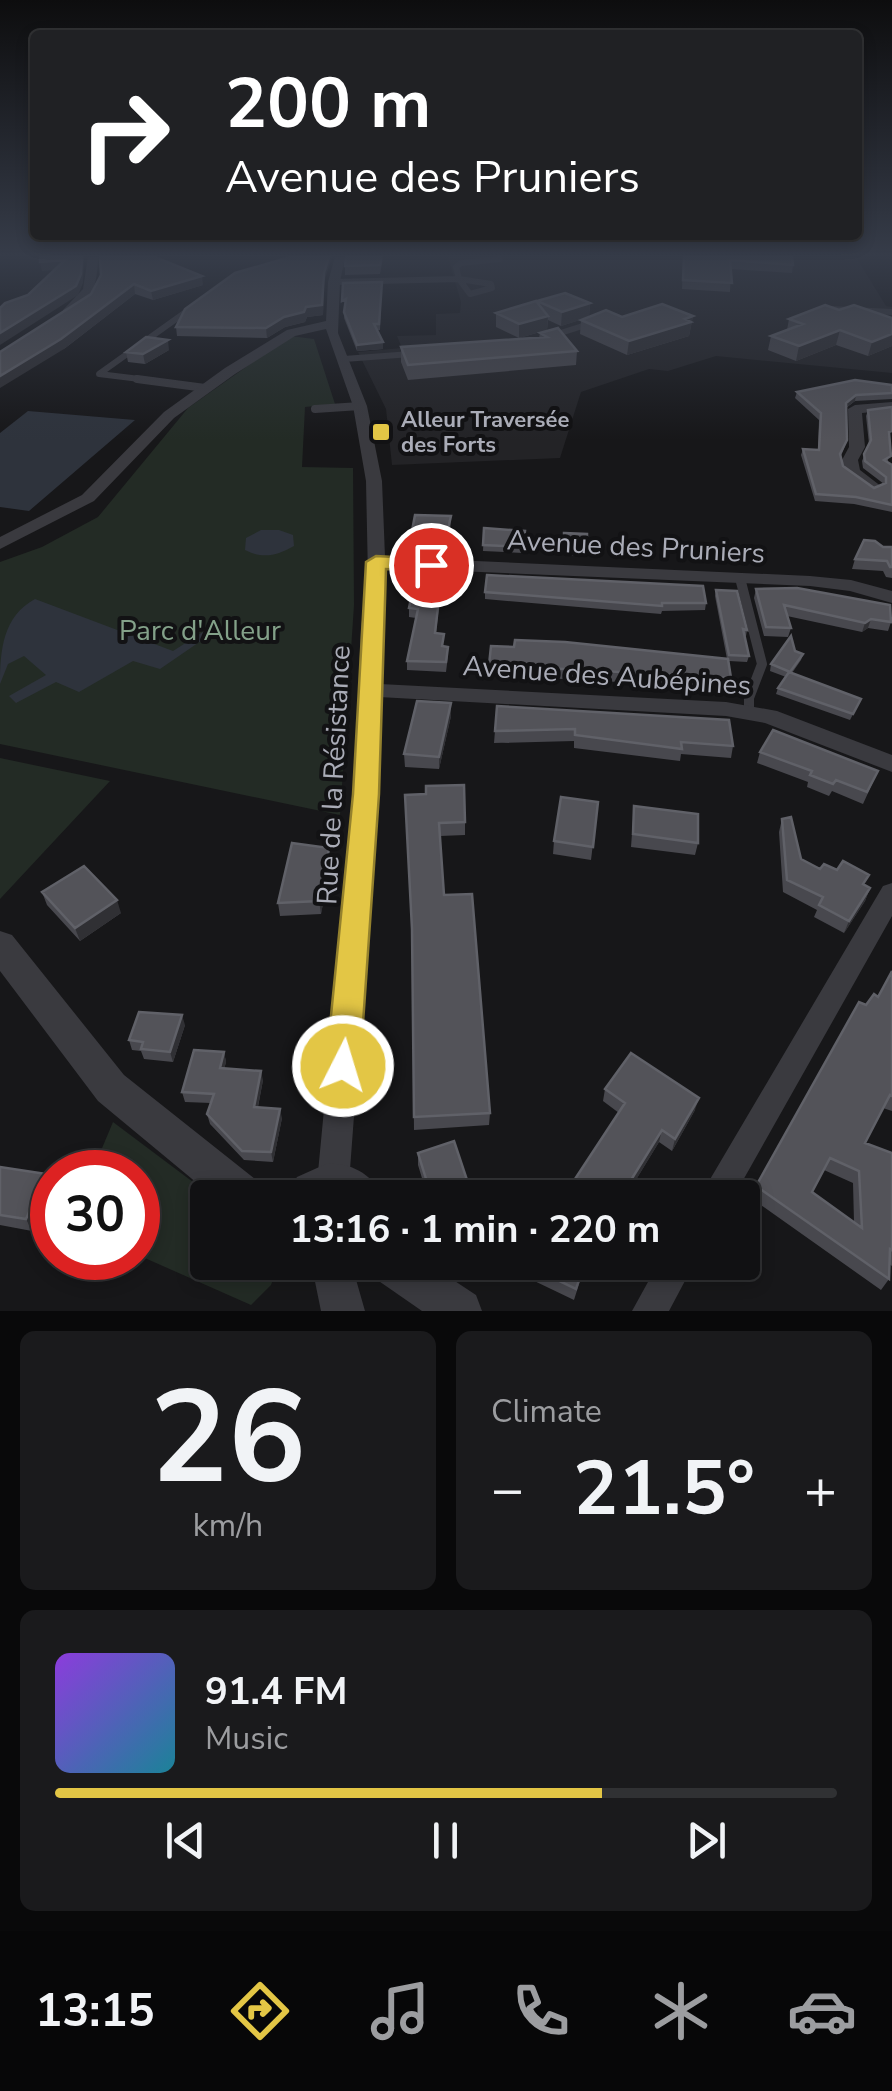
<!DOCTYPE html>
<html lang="en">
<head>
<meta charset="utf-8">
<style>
  :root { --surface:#111113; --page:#1a1a1c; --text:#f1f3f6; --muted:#9c9da0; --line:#303133; --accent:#e3c645 }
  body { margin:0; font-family:"Nunito Sans",sans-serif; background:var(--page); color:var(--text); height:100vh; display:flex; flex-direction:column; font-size:38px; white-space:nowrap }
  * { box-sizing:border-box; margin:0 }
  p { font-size:32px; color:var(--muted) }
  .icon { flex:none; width:55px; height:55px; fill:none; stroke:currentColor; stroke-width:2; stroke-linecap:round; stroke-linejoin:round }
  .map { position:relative; height:1311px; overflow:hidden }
  .drawer { display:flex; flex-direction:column; gap:20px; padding:20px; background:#09090a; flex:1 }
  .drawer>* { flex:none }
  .guide { position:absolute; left:30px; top:30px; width:832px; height:210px; border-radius:10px; box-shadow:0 5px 15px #0003,0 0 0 2px var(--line); background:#202124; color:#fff; overflow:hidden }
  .speed { position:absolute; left:30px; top:1150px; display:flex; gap:20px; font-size:50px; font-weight:700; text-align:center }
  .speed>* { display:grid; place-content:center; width:130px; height:130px; border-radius:50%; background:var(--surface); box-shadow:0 5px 15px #0003,0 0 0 2px var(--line); line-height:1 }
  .speed .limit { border:15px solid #d22; background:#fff; color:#111 }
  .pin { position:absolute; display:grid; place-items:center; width:85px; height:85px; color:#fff; margin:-42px; border:5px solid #fff; border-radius:50%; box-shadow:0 2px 10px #0007 }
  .me { position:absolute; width:110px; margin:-55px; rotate:5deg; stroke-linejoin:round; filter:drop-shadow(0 0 8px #0008) }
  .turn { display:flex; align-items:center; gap:35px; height:210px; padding:0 30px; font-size:45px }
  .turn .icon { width:130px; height:130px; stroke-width:2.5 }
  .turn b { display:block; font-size:70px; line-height:85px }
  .big { font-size:75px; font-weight:700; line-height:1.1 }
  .drawer .card { flex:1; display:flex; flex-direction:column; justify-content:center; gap:15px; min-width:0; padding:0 35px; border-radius:15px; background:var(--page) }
  .drawer .dial { align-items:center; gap:0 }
  .dial b { font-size:130px; line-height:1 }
  .song { display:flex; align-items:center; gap:30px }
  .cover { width:120px; height:120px; border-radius:15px; background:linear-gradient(135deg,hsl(270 70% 55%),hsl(190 70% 35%)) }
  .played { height:10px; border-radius:5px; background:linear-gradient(90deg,var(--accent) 70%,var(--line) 70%) }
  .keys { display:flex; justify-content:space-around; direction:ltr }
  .heat { display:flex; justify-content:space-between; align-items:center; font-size:55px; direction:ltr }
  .drawer .tiles { flex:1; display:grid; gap:20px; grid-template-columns:1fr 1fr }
  .card:last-child { grid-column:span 2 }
  .trip { position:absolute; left:190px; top:1180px; width:570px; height:100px; border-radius:10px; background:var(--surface); box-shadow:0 5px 15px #0003,0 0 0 2px var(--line); font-weight:700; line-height:100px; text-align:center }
  .tabs { display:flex; height:160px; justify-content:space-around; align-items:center; background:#070708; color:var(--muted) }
  .tabs .icon { width:70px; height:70px }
  .tabs .selected { color:var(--accent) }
  .tabs b { font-size:45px; color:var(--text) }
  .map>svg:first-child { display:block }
  .built { fill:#232326 }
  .green { fill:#232b25 }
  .water { fill:#2e333c }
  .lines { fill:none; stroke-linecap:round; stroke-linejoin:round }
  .service-far2 { stroke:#3a3a3f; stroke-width:6 }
  .service-far1 { stroke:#3a3a3f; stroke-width:8 }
  .service { stroke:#3a3a3f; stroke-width:10 }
  .minor { fill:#3a3a3f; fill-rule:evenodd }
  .tertiary { fill:#3a3a3f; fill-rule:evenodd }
  .wall { fill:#48484e; fill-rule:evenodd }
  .shaded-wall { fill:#303034 }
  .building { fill:#535359; stroke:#606168; stroke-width:2.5; fill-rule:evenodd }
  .route { fill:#e3c645; stroke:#94812d; stroke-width:2.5 }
  .poi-dot { fill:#e3c645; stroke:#121214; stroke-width:4 }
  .labels { text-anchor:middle; stroke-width:8; stroke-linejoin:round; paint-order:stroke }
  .far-poi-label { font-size:22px; font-weight:bold; fill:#aaacb7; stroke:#121214; text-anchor:start }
  .street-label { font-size:28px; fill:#aaacb7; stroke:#121214 }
  .park-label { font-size:28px; fill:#83a189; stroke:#121214 }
</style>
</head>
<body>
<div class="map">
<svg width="892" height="1311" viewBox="0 0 892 1311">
  <rect width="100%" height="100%" fill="#171719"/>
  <!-- built -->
  <path class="built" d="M448,257H856L886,306L892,307V373L716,356L668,371L649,369L581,392L560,458L392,465L386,409L358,352L402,348L397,336L436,335V314L460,313L461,302Z"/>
  <!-- green -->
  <path class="green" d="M290,336L314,339L335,404L305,407L302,467L353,468L354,605L340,815L0,744V562L42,547L98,517L188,408Z
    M0,758L110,781L0,899Z
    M113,1122L213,1197L208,1198V1262L279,1263L271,1285L251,1305L138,1255V1172H92Z"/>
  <!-- water -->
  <path class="water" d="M28,411L135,420L29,511L0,507V433Z
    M261,530H279L293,535L294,546C276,556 263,559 245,550L246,538Z
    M35,599L173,651L203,632L211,634L160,669L133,661L79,692L56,682L16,703L9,696L46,675L24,656L8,664L0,684C0,650 3,616 35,599Z"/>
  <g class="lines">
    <!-- service-far2 -->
    <path class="service-far2" d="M459,279L491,284L492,288L470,294Z
      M459,279L456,267L461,263L500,259
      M334,282L459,279
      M830,309L892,312
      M551,336L592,323
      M344,359L411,354
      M156,381L99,374L190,309"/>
    <!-- service-far1 -->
    <path class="service-far1" d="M137,379L205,388
      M315,409L360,406"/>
    <!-- service -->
    <path class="service" d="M740,578L762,664L749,698V712"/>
    <!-- minor -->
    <path class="minor" d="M88,257H98C98,280 91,316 63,316V310L83,289Z
      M335,257H345L340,282L338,333L367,406L382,481L385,557L810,576L851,580L892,591V603L850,591L810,586L386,568L380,684L726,702L777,711L892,755V772L765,723L726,716L379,697L378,794L349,1183L344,1194L337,1198L322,1194L317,1183L354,794L361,627L368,577L366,481L353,406L326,329L295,336L235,374L174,418L94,501L0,549V537L82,495L164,412L225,368L287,330L326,321L328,282Z
      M892,402V410L862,413L865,447L858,460L860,470L882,487L874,492L845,472L842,460L849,447L848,409L855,405Z
      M892,883V916L733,1198H699L883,886Z
      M659,1262H695L669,1311H632Z"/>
    <!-- tertiary -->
    <path class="tertiary" d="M0,931L12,935L124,1075L255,1179L267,1184L273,1198H215L98,1101L0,971Z
      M326,1164C351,1162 374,1175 383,1198H284L297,1177Z
      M311,1262H351L365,1311H321Z
      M367,1262H426L476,1295L482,1311H422L373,1277Z"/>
  </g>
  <!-- wall -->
  <path class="wall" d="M683,257H792L793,265L792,273L731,269L730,292L682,289Z
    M383,258L380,274L345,275V266Z
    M101,275L203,285L153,300L135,294L64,349Z
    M324,282L323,315L307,317L305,322L285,327L267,338L177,336L176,327Z
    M382,282L380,330H377L383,349L357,351L344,318L345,306L343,307Z
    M537,301L590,303L589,317L561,326L548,320L547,330L519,338L496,327V313Z
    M839,310L892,318V346L868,356L836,345L796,361L768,350L771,336L787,330L789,319Z
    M693,316L689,336L627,355L580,334L581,320L622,317Z
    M540,333L577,351L576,365L408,380L401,362V347L539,338Z
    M169,350L145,364L128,362L126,352Z
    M892,385V399L855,401L846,408L845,446L841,456L843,466L874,488L884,484L863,468L862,461L869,444L866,416L868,410L889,438L888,462L892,465V512L854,504L815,501L801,455L803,449L818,450L819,420L795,398L797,392Z
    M451,527L446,549L411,548V536Z
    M484,528L525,531L523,553L483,551Z
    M564,533L587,534V556L564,555Z
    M883,547H892V578L886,577L883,571L852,569L855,559Z
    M442,580L436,633L448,656L446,672L407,670V661L416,618L409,617V608Z
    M756,589L891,622L888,631L868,628L862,632L787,616L791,628L788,637L764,636L754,598Z
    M716,590L747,630L746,636H744L749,656L747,662L729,661L731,678L729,688L489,675L491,646L727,659L715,596Z
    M485,592L706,603L705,610L662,611L661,614L485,599Z
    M795,651L803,654L801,660L792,673L861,699L850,720L776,694L778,688L786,677L770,671L771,664Z
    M497,706L733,746L731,758L681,754L680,761L574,748V741L494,743Z
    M451,716L439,769L405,767L404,754Z
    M760,752L878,771L863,804L832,791L829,796L807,787L808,782L757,763Z
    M405,795L465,822V835L440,836L444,895L490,1113L489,1125L414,1130L412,934Z
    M598,802L591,860L553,854L554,841Z
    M634,806L698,843L695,855L631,847Z
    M782,819L801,859L820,869L870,888L865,901L844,933L814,917L817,910L783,892L779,832Z
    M331,861L321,914L280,916L278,903Z
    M42,892L121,913L80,941L47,905Z
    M892,971V1111L883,1108L865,1143L892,1153V1266L889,1264V1279L881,1290L751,1198L756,1186L866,1005L878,997ZM824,1170L853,1183L854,1222L812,1192Z
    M185,1025L173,1062L144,1059L141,1051L132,1050L129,1040Z
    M224,1052L226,1062L224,1069L263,1080L258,1107L282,1118L273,1162L244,1160L210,1124L207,1114L211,1103L185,1102L182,1092Z
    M605,1089L695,1110L672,1151L659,1142L629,1191L636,1198H582L573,1191L575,1179L619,1113L603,1101Z
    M418,1153L473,1198H428L418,1165Z
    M0,1167L52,1186L32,1231L0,1225Z
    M501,1262H586L574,1300L501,1265Z"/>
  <!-- shaded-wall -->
  <path class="shaded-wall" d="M82,257H84L83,283L78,295L0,345V333Z
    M329,257H332L324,282L323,315L307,317L305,322L285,327L267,338L266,328L324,273Z
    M65,260L67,269L42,271L40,262Z
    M202,276L203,285L153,300L151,291Z
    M134,284L135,294L64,349L0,388V376Z
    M590,303L589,317L561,326L562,312Z
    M548,316L547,330L519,338V324Z
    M693,316L689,336L627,355L629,341Z
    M840,330L836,345L796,361L799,346Z
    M892,334V346L868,356L872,342Z
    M168,340L169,350L145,364L143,354Z
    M383,342V349L357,351V345Z
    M856,395L855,401L844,409L846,403Z
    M451,516V527L446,549V538Z
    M871,619L868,628L862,632L865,623Z
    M451,703V716L439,769V757Z
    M329,848L331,861L321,914L319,901Z
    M870,888L865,901L844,933L849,921Z
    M117,900L121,913L80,941L75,928Z
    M182,1015L185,1025L173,1062L170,1052Z
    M224,1052L226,1062L222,1078L220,1068Z
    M261,1071L263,1080L256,1116L254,1107Z
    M699,1098L695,1110L672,1151L675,1139Z
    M280,1109L282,1118L273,1162L271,1152Z
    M662,1130L659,1142L625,1198L626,1188Z
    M46,1174L52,1186L32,1231L26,1219Z"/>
  <!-- building -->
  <path class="building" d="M40,257H82L81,274L76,286L0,333V308L5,303L28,295L65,260L40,262Z
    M100,257H155L202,276L151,291L134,284L61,339L0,376V352L91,294L101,275Z
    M290,257H329L324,273L322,305L306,307L304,312L284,317L266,328L176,327L185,309L235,273Z
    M346,257H381L380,265L345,266Z
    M684,257H792L793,265L730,260L732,283L683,280Z
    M382,282L379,324H374L383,342L357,345L344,312L346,299L342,301L343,283Z
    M565,293L590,303L562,312L537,301Z
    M536,301L548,316L519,324L496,313Z
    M662,304L693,316L685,319L691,322L629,341L581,320L606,310L622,317Z
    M825,305L839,310L854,305L892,318V334L872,342L840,330L799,346L771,336L803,324L789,319Z
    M558,328L577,351L408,365L401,347L547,337L540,333Z
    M146,337L168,340L143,354L126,352Z
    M855,380L892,385V393L856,395L846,403L847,440L840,454L843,466L874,488L886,483V477L865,461L864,454L871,440L868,410L892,407V431L889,432L891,456L884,460L892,465V505L856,497L816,494L803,449L819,450L821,413L797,392Z
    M415,515L451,516L446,538L411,536Z
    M484,528L525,531L523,547L483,545Z
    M564,533L587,534V550L564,549Z
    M864,540L875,541L883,547H892V567H890L887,561L855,559Z
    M417,570L442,572L435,633L444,634L442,646L448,647L446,662L407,661L418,609L409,608Z
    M487,575L703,586L706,603H662V606L485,592Z
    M797,588L890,605L891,622L871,619L865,623L784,605L791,628L766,627L756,589Z
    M716,590L737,591L747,630L743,629L749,656L729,655Z
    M791,636L795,651L803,654L790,672L771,664Z
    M515,640L565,642L728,659L731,678L489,665L491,646L514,647Z
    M789,672L861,699L853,714L778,688Z
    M417,701L451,703L439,757L404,754Z
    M497,706L729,720L733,746L681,742L682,749L575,735V729L495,731Z
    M773,730L878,771L867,792L836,780L833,784L810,775L812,771L760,752Z
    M464,785L465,822L439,823L444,895L472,894L490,1113L414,1117L412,929L405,795L426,794V786Z
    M561,797L598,802L593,847L554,841Z
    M634,806L698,814V843L633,834Z
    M791,817L801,859L820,869L824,864L837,870L843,861L869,875L863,884L870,888L849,921L819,905L823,897L787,880L782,819Z
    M292,843L329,848L319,901L278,903Z
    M84,866L117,900L75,928L42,892Z
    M892,971V1096L890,1095L865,1143L892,1153V1250L890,1249L889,1279L756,1186L859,1002L866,1005L874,994L878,997ZM830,1158L859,1171L862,1228L812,1192Z
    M139,1012L182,1015L170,1052L141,1049L143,1042L129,1040Z
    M194,1050L224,1052L220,1068L261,1071L254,1107L280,1109L271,1152L242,1151L207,1114L214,1094L182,1092Z
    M631,1053L699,1098L675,1139L662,1130L626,1188L636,1196L635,1198H600L575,1179L625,1103L605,1089Z
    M454,1141L473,1198H432L418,1153Z
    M0,1167L46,1174L26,1219L0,1215Z
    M520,1262H585L576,1289Z"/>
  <!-- sky -->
  <linearGradient id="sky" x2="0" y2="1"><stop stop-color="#0d0d0e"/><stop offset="0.58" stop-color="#363c49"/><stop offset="1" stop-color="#363c49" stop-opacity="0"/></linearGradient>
  <rect width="892" height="440" fill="url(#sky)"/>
  <!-- route -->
  <path class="route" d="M376,556L431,559L441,565L431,571L386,569L379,794L360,1066L355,1077L343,1082L331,1077L326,1066L353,794L366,562Z"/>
  <!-- markers -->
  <rect class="poi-dot" x="371" y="422" width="20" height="20" rx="5"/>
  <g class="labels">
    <!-- far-poi labels -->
    <g class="far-poi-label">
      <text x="401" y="427">Alleur Traversée<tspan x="401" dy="25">des Forts</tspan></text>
    </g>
    <!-- street labels -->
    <g class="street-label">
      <text transform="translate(636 546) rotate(3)" y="10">Avenue des Pruniers</text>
      <text transform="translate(607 675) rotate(4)" y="10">Avenue des Aubépines</text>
      <text transform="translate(333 775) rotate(-87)" y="10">Rue de la Résistance</text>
    </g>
    <!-- park labels -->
    <g class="park-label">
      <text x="200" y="640">Parc d'Alleur</text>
    </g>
  </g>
</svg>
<div class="speed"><div class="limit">30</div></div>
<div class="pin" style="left:431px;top:565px;background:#d93025"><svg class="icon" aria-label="arrive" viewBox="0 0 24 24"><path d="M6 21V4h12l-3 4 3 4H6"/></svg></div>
<svg class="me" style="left:343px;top:1066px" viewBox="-20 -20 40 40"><circle r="17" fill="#e3c645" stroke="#fff" stroke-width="3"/><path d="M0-11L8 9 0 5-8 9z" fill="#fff"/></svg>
<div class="trip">13:16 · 1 min · 220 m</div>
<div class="guide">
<div class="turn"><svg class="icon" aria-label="right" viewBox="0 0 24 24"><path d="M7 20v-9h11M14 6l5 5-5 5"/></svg><div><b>200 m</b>Avenue des Pruniers</div></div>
</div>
</div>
<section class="drawer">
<div class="tiles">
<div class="card dial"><b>26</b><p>km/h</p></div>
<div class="card"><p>Climate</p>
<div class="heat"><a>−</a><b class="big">21.5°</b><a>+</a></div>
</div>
<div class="card">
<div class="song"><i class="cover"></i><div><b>91.4 FM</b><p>Music</p></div></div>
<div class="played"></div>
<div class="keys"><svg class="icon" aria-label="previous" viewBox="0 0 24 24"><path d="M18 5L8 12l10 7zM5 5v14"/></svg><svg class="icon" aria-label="pause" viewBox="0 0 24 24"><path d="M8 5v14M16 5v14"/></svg><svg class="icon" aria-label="next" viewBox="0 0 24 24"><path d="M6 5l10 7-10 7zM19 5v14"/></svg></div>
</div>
</div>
</section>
<nav class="tabs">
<b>13:15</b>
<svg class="icon selected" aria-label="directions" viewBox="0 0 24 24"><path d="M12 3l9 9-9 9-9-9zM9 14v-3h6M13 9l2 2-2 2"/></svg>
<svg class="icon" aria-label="music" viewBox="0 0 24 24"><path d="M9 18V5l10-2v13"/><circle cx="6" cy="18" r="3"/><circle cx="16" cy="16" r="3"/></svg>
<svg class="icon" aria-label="phone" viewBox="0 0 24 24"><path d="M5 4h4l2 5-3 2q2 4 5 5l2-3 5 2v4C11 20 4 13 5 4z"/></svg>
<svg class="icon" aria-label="climate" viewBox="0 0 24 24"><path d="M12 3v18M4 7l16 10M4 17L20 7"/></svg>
<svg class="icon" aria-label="car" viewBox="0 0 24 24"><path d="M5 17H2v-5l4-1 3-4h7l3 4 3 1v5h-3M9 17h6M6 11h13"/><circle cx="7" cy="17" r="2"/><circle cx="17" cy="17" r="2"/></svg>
</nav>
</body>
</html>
